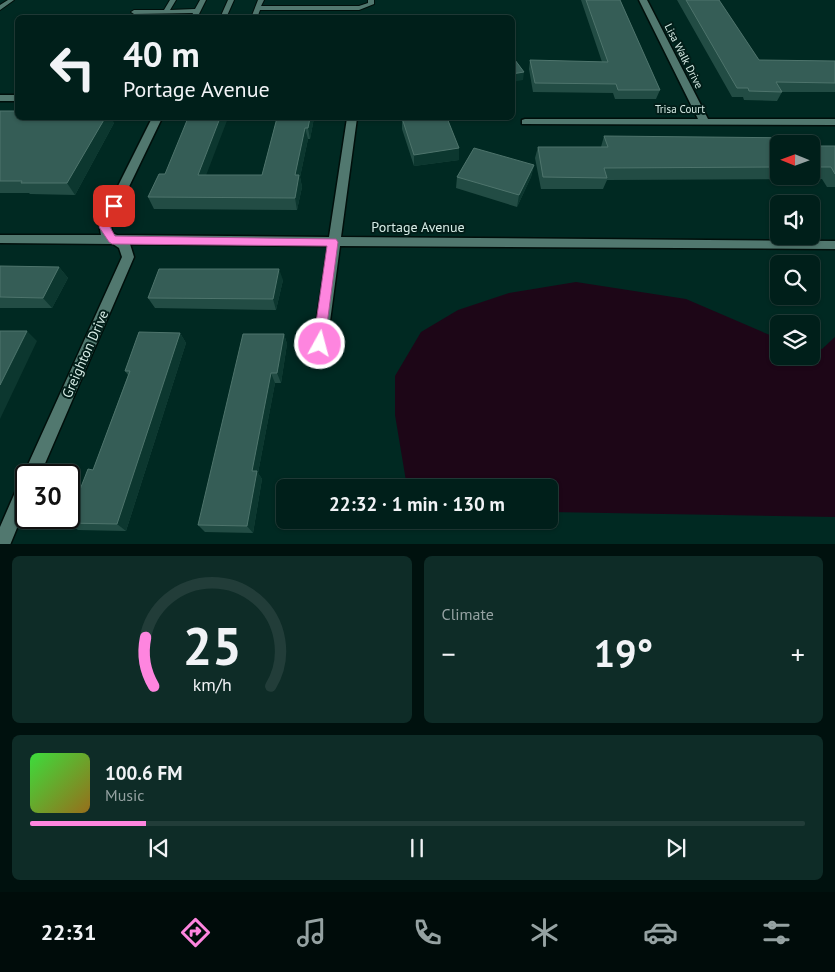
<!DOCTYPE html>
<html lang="en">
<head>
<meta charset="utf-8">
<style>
  :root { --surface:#001f1a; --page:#0e2c27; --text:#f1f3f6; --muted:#95a2a2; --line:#223d39; --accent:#fe85df }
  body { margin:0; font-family:"PT Sans",sans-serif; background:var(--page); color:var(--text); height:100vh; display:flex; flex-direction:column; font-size:19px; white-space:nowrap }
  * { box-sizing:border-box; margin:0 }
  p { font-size:16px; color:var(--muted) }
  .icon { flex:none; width:28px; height:28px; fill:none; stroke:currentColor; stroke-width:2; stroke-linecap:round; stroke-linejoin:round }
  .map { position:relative; height:544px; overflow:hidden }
  .side { display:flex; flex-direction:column; gap:12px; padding:12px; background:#00110e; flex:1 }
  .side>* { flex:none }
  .top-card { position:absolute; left:15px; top:15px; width:500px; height:105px; border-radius:8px; box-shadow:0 1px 4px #0004,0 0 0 1px var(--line); background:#001f1a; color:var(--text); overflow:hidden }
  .needle { width:32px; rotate:271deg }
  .controls { position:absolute; left:770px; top:135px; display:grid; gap:10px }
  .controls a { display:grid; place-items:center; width:50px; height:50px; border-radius:8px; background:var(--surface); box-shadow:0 1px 4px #0004,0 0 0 1px var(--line); font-size:25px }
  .speed { position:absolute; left:15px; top:464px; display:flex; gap:10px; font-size:25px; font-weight:700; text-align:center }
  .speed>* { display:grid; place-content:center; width:65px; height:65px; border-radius:50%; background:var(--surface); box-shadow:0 1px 4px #0004,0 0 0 1px var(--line); line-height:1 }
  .speed .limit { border:2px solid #111; border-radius:8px; background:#fff; color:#111 }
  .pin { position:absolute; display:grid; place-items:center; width:42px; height:42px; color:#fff; margin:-21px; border-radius:10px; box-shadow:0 2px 8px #0006 }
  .me { position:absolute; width:55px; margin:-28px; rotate:7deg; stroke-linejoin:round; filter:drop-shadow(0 0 4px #0008) }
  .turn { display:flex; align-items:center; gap:18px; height:105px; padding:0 25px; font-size:22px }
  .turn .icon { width:65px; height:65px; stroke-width:2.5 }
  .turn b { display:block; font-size:35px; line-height:42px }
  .big { font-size:38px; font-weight:700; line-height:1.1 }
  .side .widget { flex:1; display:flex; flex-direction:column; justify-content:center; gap:8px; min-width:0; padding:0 18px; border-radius:8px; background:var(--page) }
  .side .dial { align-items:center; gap:0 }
  .dial svg { height:130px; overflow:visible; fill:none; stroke:var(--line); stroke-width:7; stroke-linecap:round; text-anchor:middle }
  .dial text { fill:var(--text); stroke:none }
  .song { display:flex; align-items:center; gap:15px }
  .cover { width:60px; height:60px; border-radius:8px; background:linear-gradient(135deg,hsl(120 70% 55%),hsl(40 70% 35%)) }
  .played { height:5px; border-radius:2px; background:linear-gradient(90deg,var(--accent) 15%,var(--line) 15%) }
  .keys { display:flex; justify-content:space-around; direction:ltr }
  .heat { display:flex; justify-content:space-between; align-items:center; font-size:28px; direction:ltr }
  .side .tiles { flex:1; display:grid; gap:12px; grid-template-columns:1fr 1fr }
  .widget:last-child { grid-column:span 2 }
  .trip { position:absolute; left:276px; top:479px; width:282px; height:50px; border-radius:8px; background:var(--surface); box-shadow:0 1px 4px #0004,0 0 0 1px var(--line); font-weight:700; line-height:50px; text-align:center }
  .menu { display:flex; height:80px; justify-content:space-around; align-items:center; background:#000c0a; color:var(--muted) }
  .menu .icon { width:35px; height:35px }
  .menu .selected { color:var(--accent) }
  .menu b { font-size:22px; color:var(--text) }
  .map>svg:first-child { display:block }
  .water { fill:#1d0617 }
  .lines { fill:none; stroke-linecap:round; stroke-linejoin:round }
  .service-casing { stroke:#000f0b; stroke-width:2 }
  .minor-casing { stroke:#000f0b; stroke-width:3 }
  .service { fill:#51786f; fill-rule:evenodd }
  .minor { fill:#51786f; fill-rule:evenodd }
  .wall { fill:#224c44 }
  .shaded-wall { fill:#0c372f }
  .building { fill:#355d56; stroke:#4e746c }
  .route { fill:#fe85df; stroke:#a55691 }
  .labels { text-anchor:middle; stroke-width:4; stroke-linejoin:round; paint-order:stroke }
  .far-street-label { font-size:11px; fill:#d7ece6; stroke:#021e19 }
  .street-label { font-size:14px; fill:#d7ece6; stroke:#021e19 }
</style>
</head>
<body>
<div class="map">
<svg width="835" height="545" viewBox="0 0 835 545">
  <rect width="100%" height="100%" fill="#002922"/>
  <!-- water -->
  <path class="water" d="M576,282L686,299L779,339V356H811V348L822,349L835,337V517L550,512V488L407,487L395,415V376L421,332L458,310L509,293Z"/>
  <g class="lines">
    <!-- service casing -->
    <g class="service-casing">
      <path id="service" d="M8,0H14L0,10V5Z
        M170,0H176L170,10L195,9L200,0H206L197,18H191L193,13L134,14L131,12L134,10H164Z
        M228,0H234L226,18H220Z
        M258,0H264L261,6H359L368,3V0H374V4L359,10H260L257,18H251Z"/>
    </g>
    <!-- minor casing -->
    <g class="minor-casing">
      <path id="minor" d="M639,0H647L708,119H835V125L522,124V120L525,119H698Z
        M0,95H18V101H0Z
        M152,118H162L111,224L112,233L117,235L329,237L347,118H357L341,237L835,241V249L340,246L327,344L325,348L320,350L315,348L313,344L328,246L130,244L134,257L40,475H26V506L10,545H0V527L20,481L26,479L24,475L26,469L122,257L119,248L113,244L0,243V235H101L99,224Z"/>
    </g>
    <!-- service -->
    <use href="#service" class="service"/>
    <!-- minor -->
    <use href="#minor" class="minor"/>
  </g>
  <!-- wall -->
  <path class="wall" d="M581,0H620L660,90L656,99H615L613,93L533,92L529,69L530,60L602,62Z
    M677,0H719L759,60L835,61V92H782L777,101L744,100L743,97H732Z
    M0,111L114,123L75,195L30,194L29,193H0Z
    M277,118H314L310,139H308L300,177L302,187L297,210L154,209L148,197L207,175H262Z
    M402,118L459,148V160L414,166L402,129Z
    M604,136L779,144V176H811V146H835V187H827L822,179L607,180L603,189H541L535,158L538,147H601Z
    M534,165L531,177L517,207L456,188L457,177Z
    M0,266L59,267L68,278L52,308H0Z
    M283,280L276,310L155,308L148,298Z
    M180,333L186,343L126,531L78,530L67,523L93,470L128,375L125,371Z
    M284,334L287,344L281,383H275L258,473L262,479L253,533L205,532L198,525Z"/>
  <!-- shaded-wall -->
  <path class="shaded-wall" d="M524,72L523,80L512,82V74Z
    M105,118H112L114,123L75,195L67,183Z
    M220,118H228L202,186L198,175Z
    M310,118H314L310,139L308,128Z
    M305,128L308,139L300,177L302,187L297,210L295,198V175Z
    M459,148V160L414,166V155Z
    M534,165L531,177L517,207L519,195Z
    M59,267L68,278L52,308L43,298Z
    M279,269L283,280L276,310L273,299Z
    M27,331L37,341L0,419V385Z
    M180,333L186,343L126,531L117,524Z
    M284,334L287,344L281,383L277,373Z
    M271,373L275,383L258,473L262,479L253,533L247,526L252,471Z"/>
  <!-- building -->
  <path class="building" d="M586,0H620L660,90H618L616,84L535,83L530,60L608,62Z
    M686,0H719L759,60L835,61V83L776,82L782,92L749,91L748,88H737Z
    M512,56L524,72L512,74Z
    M0,111H18V118H105L67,183H21L22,181H0Z
    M188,118H220L198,175H262L277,118H310L308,128H305L295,175H299L295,198L148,197L159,174H165Z
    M402,118H447L459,148L414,155Z
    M604,136L802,138L806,144H779V167L604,168L607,178L543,177L538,147H608Z
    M811,146H835V174L831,167H811Z
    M474,148L534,165L519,195L457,177Z
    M0,266L59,267L43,298L0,297Z
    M159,269H279L273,299L148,298Z
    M0,331H27L0,385Z
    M139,332L180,333L117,524L67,523L88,469L93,470L130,371H125Z
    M243,334H284L277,373H271L252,471H257L247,526L198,525Z"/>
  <!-- route -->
  <path class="route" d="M114,202L119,206L110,227L115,236L336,239L338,242L324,347L320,349L313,344L327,246L112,244L109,242L99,227L109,206Z"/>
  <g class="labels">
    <!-- far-street labels -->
    <g class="far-street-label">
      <text transform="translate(684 56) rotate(63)" y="4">Lisa Walk Drive</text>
      <text x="680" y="113">Trisa Court</text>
    </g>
    <!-- street labels -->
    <g class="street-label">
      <text x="418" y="232">Portage Avenue</text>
      <text transform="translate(85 354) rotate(-66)" y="5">Greighton Drive</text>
    </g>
  </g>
</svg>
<div class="controls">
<a><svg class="needle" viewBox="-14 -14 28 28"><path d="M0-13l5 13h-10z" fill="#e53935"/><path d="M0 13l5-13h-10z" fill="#95a2a2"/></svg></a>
<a><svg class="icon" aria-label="sound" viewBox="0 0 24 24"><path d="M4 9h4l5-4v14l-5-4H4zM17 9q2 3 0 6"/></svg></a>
<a><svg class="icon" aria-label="search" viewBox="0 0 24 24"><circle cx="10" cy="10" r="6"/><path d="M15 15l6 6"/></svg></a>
<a><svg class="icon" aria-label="layers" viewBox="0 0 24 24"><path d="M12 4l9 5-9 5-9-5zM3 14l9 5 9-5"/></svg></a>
</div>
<div class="speed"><div class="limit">30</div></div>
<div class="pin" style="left:114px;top:206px;background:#d93025"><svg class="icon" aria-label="arrive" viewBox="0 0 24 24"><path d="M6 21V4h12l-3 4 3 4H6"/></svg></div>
<svg class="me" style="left:320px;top:344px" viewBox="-20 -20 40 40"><circle r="17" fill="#fe85df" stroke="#fff" stroke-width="3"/><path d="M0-11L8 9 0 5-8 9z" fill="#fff"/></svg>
<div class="trip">22:32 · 1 min · 130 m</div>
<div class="top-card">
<div class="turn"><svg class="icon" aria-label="left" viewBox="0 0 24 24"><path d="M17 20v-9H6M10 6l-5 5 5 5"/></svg><div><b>40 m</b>Portage Avenue</div></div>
</div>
</div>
<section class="side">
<div class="tiles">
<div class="widget dial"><svg viewBox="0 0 100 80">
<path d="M14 69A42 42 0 1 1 86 69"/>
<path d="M14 69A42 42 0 0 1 9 39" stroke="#fe85df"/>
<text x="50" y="56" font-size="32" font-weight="700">25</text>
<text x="50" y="72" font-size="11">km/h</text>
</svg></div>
<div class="widget"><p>Climate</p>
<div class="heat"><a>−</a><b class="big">19°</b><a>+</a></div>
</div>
<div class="widget">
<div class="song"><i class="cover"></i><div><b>100.6 FM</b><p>Music</p></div></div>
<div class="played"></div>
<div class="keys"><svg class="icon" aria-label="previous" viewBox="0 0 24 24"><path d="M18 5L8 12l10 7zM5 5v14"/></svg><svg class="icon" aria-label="pause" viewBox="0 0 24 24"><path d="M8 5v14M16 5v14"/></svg><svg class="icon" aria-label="next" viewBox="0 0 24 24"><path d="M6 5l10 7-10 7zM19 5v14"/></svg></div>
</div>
</div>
</section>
<nav class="menu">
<b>22:31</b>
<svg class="icon selected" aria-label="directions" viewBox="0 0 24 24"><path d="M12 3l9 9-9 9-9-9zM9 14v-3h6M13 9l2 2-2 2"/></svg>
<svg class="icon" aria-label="music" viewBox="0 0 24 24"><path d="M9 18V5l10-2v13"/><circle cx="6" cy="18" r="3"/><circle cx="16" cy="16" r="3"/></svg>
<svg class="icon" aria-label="phone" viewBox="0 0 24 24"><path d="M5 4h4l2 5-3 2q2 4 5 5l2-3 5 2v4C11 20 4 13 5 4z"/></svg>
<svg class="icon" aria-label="climate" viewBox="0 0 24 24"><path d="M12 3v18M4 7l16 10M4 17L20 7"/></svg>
<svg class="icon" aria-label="car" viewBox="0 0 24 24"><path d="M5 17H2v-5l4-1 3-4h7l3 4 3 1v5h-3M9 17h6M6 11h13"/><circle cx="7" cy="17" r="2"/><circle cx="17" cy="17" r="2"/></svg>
<svg class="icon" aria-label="filters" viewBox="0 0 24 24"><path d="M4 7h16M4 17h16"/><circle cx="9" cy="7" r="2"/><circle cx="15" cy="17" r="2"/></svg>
</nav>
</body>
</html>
